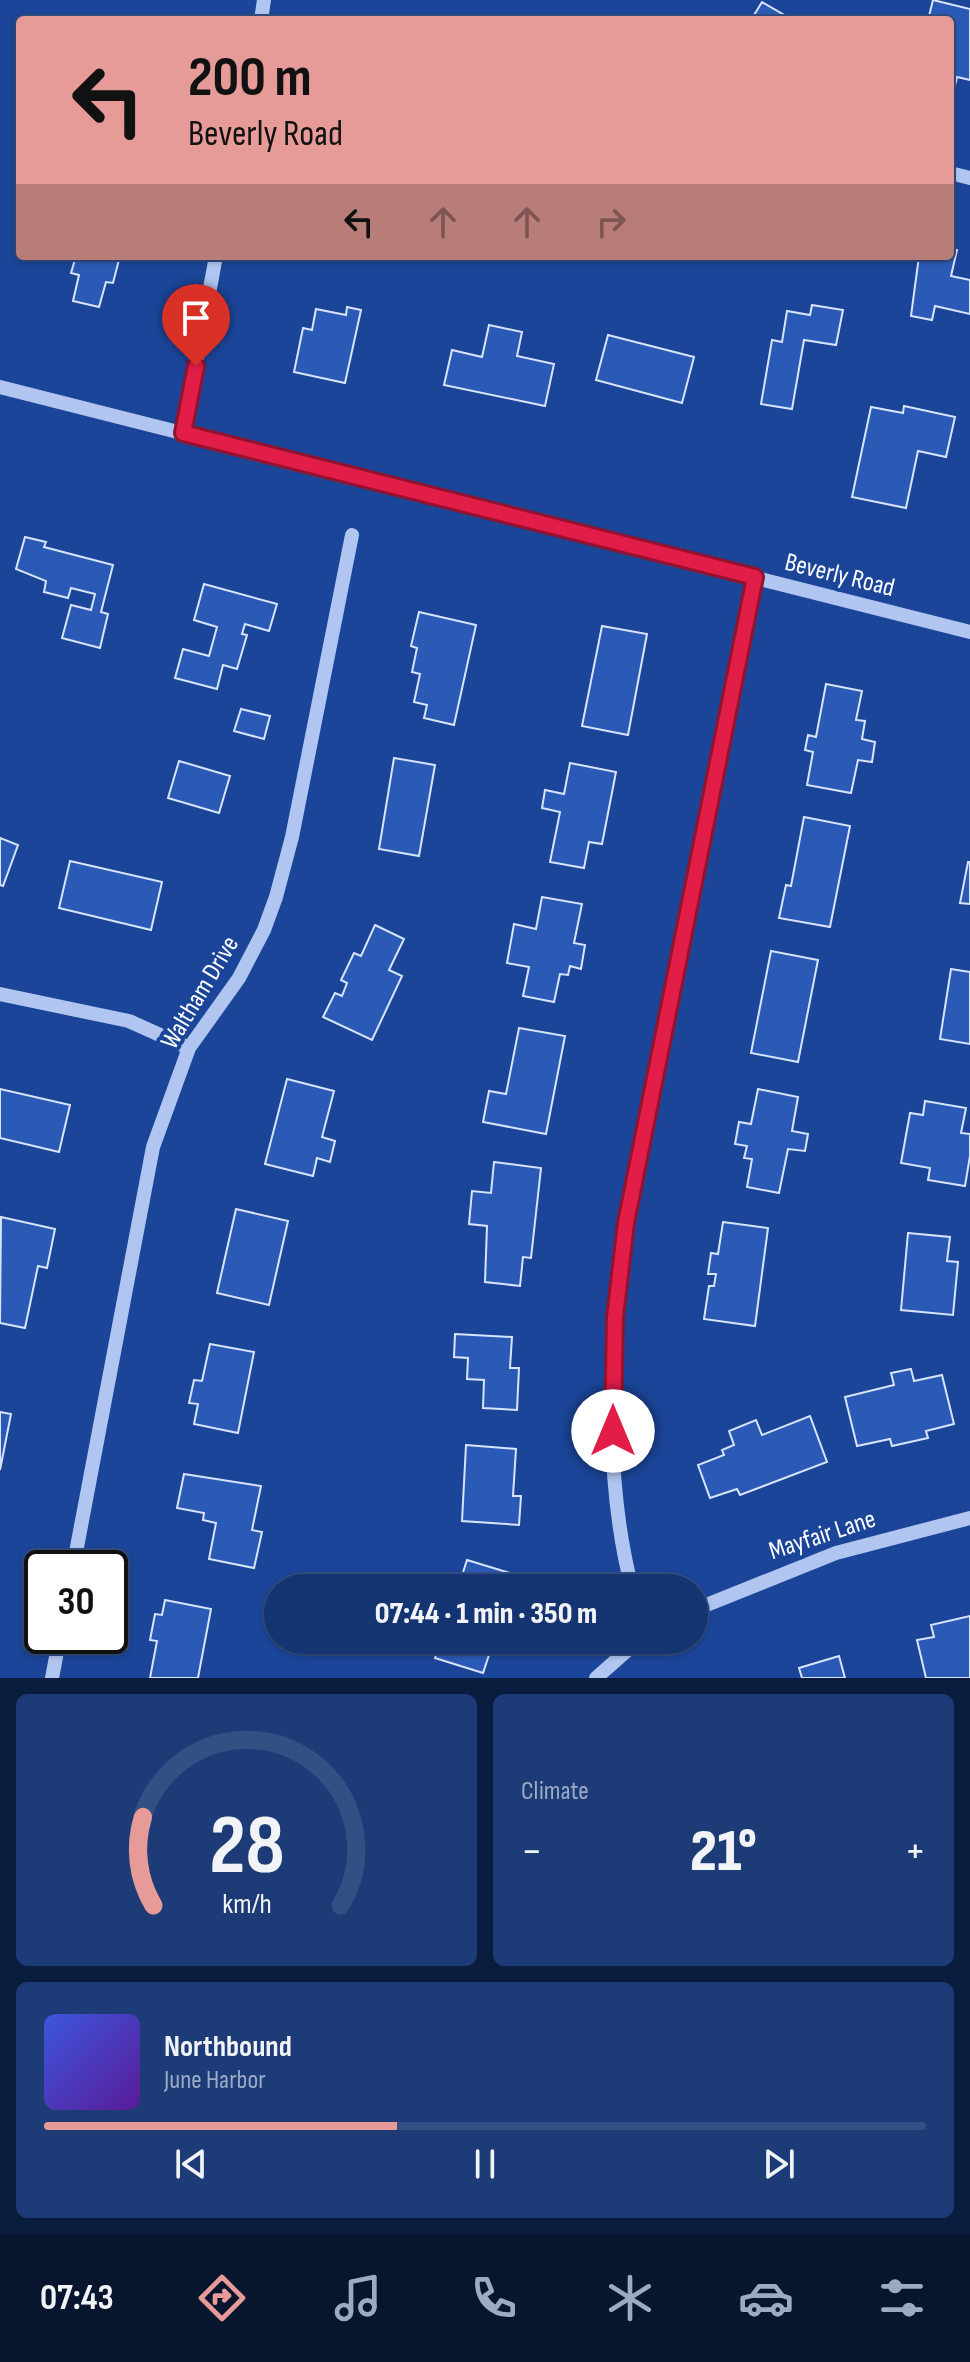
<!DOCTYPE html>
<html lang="en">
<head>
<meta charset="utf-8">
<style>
  :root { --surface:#143472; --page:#1d3c77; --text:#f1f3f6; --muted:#9daac4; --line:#334f84; --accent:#e69b98 }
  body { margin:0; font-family:"Sofia Sans Condensed",sans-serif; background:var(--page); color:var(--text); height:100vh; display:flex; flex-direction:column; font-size:30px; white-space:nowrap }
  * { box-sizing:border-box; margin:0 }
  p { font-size:26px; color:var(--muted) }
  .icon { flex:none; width:44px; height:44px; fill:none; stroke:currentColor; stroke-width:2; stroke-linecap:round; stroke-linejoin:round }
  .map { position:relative; height:1678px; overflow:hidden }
  .side { display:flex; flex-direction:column; gap:16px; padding:16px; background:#0b1d3f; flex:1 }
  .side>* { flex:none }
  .top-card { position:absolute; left:16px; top:16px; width:938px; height:244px; border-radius:8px; box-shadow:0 2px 6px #0004,0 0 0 2px var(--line); background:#e69b98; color:#111; overflow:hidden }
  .speed { position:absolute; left:24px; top:1550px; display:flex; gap:16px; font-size:40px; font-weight:700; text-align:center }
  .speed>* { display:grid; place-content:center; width:104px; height:104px; border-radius:50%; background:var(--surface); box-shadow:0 2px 6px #0004,0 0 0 2px var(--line); line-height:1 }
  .speed .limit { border:4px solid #111; border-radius:12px; background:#fff; color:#111 }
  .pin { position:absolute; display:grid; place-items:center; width:68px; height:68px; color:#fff; margin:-82px -34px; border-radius:50% 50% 50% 0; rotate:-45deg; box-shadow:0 0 8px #0007 }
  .pin .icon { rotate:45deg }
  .me { position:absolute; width:88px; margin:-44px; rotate:0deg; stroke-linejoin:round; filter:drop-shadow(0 0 6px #0008) }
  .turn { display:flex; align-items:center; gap:28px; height:168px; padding:0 40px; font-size:36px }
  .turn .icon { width:104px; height:104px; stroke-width:2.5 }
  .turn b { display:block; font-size:56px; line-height:68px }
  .lanes { display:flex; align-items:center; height:76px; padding:0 40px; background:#0003; justify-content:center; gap:40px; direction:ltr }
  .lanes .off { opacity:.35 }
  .big { font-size:60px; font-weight:800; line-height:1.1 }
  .side .card { flex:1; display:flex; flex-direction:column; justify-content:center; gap:12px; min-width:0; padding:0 28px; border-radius:12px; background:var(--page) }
  .side .dial { align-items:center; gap:0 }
  .dial svg { height:208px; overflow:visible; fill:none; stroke:var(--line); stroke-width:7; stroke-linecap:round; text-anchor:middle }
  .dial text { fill:var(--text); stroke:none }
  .song { display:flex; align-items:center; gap:24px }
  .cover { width:96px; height:96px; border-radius:12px; background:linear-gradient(135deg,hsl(230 70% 55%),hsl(270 70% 35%)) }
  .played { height:8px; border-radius:4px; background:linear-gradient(90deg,var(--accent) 40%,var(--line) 40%) }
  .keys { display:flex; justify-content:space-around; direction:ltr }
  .heat { display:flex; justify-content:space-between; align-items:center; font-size:44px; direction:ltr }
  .side .tiles { flex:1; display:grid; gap:16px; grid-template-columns:1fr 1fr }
  .card:last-child { grid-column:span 2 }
  .trip { position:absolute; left:264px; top:1574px; width:444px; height:80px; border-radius:40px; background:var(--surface); box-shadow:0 2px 6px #0004,0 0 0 2px var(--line); font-weight:800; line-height:80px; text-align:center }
  .menu { display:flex; height:128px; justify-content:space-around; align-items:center; background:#08152e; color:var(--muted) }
  .menu .icon { width:56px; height:56px }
  .menu .on { color:var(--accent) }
  .menu b { font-size:36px; color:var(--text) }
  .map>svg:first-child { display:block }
  .building { fill:#2b5ab6; stroke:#d7e4fb; stroke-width:2 }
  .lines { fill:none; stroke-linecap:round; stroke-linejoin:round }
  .minor { stroke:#b0c6f0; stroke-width:14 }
  .route-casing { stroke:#92132f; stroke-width:20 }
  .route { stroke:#e11d48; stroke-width:14 }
  .labels { text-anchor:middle; stroke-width:8; stroke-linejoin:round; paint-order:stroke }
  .street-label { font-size:26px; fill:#fff; stroke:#1b4598 }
</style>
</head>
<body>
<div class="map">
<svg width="970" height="1678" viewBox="0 0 970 1678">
  <rect width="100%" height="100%" fill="#1b4598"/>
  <!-- building -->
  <path class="building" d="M933,0L970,9V80L957,77L955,86L950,84V20H928Z
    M762,2L793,20H751Z
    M950,249L957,250L951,276L970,280V314L935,306L932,320L911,316L919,256H950Z
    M76,256H120L113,283L106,282L99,307L73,301L79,275L71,273Z
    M812,305L843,310L836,345L804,340L792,409L761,404L772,340L782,342L787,311L810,315Z
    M347,307L361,310L345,383L294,372L303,328L312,330L316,309L346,315Z
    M489,325L522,332L517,356L554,364L545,406L444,385L452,350L482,357Z
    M608,335L694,357L682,403L596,380Z
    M904,406L955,417L946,457L918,451L906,508L852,497L871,407L903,413Z
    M25,537L46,542L44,547L113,565L101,612L108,614L100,648L62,638L71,605L91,610L95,594L71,588L68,598L44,592L46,581L16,569Z
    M204,584L277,604L269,631L245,624L242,634L247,635L237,669L223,665L217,689L175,678L183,649L209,656L217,627L194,620Z
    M419,612L476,625L454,725L424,718L427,705L414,702L420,674L412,672L417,648L411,646Z
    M602,626L647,634L628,735L582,726Z
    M826,684L862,691L856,720L865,721L862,739L875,742L872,762L858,760L851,793L807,785L813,752L805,750L808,735L816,737Z
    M241,709L270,716L264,739L234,731Z
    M394,758L435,765L419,856L379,849Z
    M179,761L230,776L219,813L168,798Z
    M570,763L616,772L602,844L589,842L584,868L550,862L560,812L542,808L545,790L564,794Z
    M804,817L850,826L830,927L779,918L786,885L791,886Z
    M0,838L18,845L3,886L0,885Z
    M70,861L162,882L151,930L59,908Z
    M968,862H970V904L960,903Z
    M542,897L582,904L574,943L585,945L581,969L570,966L568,975L560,974L554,1002L523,996L529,967L507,963L514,924L536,929Z
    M375,925L404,939L389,970L402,976L372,1040L323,1017L335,993L342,996L347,983L341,980L354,953L361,956Z
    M771,951L818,960L798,1062L751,1053Z
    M951,969L970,972V1044L940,1039Z
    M519,1028L565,1036L546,1134L483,1122L489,1091L506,1094Z
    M287,1079L334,1091L322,1137L335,1141L330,1162L317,1158L313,1176L265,1164Z
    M0,1089L70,1105L59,1152L0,1138Z
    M758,1089L798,1097L792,1131L808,1134L805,1151L788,1149L779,1193L747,1187L752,1159L744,1158L747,1146L735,1144L739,1122L751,1124Z
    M925,1101L966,1108L961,1133L970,1134V1156L965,1186L928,1180L930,1168L901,1163L910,1113L923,1115Z
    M494,1162L541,1168L531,1258L523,1257L520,1286L485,1282L487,1226L469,1224L472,1191L491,1193Z
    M236,1209L288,1221L269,1305L217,1293Z
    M1,1217L55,1229L47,1268L38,1266L25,1328L0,1323Z
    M723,1222L768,1228L755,1326L704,1319L709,1286H714L716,1274H708L711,1253L718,1254Z
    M908,1233L950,1237L947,1261L958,1262L953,1315L901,1310Z
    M455,1334L512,1337L510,1368H519L517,1410L483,1408L484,1380L467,1379L468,1358L454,1357Z
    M210,1344L254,1352L238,1433L194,1424L198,1404L189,1403L194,1380L202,1381Z
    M911,1369L914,1381L942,1375L954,1424L926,1431L928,1438L892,1446L890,1439L857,1446L845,1397L894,1385L891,1373Z
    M0,1412L11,1414L0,1470Z
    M810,1416L827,1462L740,1495L737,1489L710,1498L698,1465L724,1455L722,1450L734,1445L729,1431L756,1420L762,1435Z
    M466,1445L516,1449L513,1496H521L519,1525L462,1521Z
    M184,1474L261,1486L252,1530L262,1532L254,1568L209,1559L216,1523L203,1520L204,1513L177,1508Z
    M467,1560L510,1573L505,1588H458Z
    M165,1600L211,1609L198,1678H150L157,1641L150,1640L155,1614L162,1615Z
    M970,1616V1678H926L917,1640L934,1637L931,1625Z
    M441,1640H494L483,1673L435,1658Z
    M839,1656L845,1678H802L799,1668Z"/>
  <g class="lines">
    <!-- minor -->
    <path class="minor" d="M261,20L264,0
      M950,173L970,178
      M0,387L970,632
      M183,433L216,256
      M0,994L129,1021L189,1048
      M73,1568L153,1147L189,1048L239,978L264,930L276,897L292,837L352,535
      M632,1588C605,1485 610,1371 619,1267L755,577
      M694,1610L836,1553L970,1518
      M52,1678L60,1636
      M596,1678L639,1640"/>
  </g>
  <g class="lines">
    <!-- route casing -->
    <g class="route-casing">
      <path id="route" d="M196,366L183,433L755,577L626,1223L615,1317L613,1431"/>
    </g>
    <!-- route -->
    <use href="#route" class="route"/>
  </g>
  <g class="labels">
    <!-- street labels -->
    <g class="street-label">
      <text transform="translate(840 574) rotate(14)" y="9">Beverly Road</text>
      <text transform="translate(199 992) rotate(-59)" y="9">Waltham Drive</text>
      <text transform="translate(822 1534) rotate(-18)" y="9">Mayfair Lane</text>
    </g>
  </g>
</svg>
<div class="speed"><div class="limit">30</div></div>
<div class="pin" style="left:196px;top:366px;background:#d93025"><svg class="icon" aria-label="arrive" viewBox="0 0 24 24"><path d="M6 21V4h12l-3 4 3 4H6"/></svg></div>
<svg class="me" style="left:613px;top:1431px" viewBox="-20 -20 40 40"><circle r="19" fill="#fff"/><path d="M0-13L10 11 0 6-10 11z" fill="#e11d48"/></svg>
<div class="trip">07:44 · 1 min · 350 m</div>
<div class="top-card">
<div class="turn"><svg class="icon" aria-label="left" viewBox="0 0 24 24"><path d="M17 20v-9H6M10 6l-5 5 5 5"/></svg><div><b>200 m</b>Beverly Road</div></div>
<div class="lanes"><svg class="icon" aria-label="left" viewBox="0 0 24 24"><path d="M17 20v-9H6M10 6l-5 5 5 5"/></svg><svg class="icon off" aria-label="ahead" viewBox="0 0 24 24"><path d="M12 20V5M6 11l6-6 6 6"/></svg><svg class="icon off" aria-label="ahead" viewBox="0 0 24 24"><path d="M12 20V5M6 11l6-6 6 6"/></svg><svg class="icon off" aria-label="right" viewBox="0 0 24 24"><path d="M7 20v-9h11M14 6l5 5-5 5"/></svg></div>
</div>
</div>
<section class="side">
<div class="tiles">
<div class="card dial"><svg viewBox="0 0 100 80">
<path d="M14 69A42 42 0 1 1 86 69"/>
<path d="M14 69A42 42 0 0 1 10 35" stroke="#e69b98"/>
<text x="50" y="56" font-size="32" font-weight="700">28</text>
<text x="50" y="72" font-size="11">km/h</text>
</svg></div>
<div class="card"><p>Climate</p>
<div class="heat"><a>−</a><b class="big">21°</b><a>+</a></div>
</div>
<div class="card">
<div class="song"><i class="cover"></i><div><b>Northbound</b><p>June Harbor</p></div></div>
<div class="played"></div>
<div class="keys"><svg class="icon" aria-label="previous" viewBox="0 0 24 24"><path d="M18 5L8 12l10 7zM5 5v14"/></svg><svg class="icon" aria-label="pause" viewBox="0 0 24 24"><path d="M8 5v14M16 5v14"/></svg><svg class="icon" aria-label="next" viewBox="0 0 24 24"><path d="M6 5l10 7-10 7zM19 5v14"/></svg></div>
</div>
</div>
</section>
<nav class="menu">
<b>07:43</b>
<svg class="icon on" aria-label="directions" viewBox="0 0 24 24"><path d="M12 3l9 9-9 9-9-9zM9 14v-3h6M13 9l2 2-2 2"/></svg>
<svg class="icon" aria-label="music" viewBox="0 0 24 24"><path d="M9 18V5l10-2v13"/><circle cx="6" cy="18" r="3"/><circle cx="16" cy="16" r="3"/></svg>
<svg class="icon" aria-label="phone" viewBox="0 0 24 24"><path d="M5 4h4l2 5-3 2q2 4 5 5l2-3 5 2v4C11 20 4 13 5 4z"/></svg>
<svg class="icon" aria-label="climate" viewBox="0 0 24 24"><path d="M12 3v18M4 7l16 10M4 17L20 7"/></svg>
<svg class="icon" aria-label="car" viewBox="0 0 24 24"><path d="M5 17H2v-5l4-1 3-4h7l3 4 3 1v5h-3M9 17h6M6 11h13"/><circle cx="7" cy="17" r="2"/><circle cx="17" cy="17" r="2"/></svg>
<svg class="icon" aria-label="filters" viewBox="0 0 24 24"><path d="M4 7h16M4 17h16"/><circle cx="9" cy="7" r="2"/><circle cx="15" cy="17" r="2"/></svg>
</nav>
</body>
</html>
